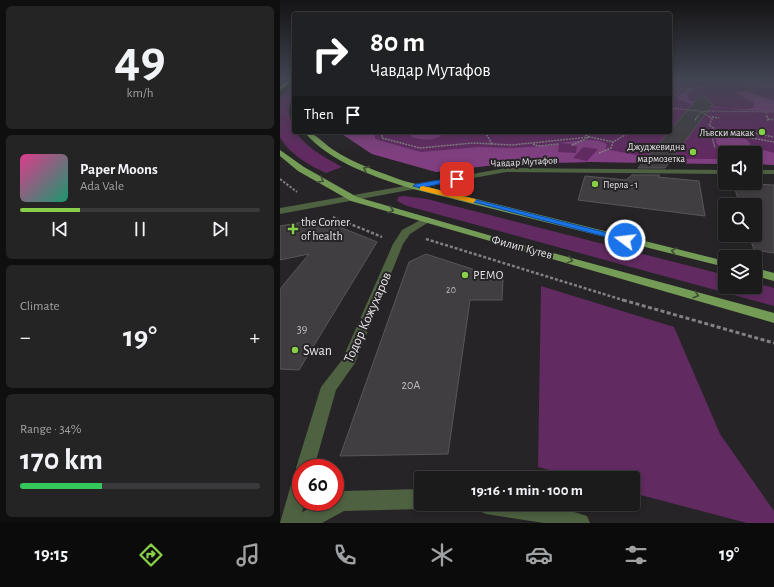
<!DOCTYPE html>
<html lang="en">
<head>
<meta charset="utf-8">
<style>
  :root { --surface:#1c1b1c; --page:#252425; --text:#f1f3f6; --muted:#a0a1a3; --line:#3a393b; --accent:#88cf49 }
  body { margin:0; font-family:"Alegreya Sans",sans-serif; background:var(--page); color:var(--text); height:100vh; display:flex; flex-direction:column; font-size:15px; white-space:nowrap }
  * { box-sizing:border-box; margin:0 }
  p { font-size:13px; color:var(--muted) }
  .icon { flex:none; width:22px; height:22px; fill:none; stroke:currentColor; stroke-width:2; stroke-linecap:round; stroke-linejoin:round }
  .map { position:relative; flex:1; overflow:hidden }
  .panel { display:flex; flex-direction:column; gap:6px; padding:6px; background:#0f0f0f; width:280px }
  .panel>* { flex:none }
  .hud { position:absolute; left:12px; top:12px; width:380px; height:122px; border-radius:4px; box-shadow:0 2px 6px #0003,0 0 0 1px var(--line); background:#202124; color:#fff; overflow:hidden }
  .controls { position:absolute; left:438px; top:146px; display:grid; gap:8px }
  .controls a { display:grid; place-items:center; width:44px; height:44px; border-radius:4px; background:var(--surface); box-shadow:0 2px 6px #0003,0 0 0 1px var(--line); font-size:20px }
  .speed { position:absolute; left:12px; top:459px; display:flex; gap:8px; font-size:20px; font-weight:700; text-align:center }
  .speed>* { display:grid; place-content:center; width:52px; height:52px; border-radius:50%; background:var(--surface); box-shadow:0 2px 6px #0003,0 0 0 1px var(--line); line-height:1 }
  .speed .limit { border:6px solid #d22; background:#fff; color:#111 }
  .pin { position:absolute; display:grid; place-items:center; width:34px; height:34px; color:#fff; margin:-17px; border-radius:8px; box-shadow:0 2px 6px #0006 }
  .me { position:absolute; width:44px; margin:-22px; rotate:285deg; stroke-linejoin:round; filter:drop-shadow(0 0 3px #0008) }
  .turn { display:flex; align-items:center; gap:14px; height:84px; padding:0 12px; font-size:18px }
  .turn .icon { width:52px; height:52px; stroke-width:2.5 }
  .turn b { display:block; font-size:28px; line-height:34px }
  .then { display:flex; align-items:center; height:38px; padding:0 12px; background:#0003; gap:8px; font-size:15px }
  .big { font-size:30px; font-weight:700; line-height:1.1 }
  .panel .card { flex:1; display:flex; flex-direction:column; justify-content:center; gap:6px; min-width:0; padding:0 14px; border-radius:6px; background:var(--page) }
  .panel .dial { align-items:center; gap:0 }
  .dial b { font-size:52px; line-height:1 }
  .song { display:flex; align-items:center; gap:12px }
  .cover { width:48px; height:48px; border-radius:6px; background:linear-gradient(135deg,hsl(330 70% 55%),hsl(160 70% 35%)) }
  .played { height:4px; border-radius:2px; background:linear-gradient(90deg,var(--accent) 25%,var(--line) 25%) }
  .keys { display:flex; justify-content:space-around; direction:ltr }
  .heat { display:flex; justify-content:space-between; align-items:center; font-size:22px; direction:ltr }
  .charge { height:6px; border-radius:3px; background:linear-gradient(90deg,#34c759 34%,var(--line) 0) }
  .trip { position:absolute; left:134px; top:471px; width:226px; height:40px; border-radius:4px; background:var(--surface); box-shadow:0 2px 6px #0003,0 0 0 1px var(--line); font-weight:700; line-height:40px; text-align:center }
  .tabs { display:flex; height:64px; justify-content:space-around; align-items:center; background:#0b0b0b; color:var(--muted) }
  .tabs .icon { width:28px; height:28px }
  .tabs .selected { color:var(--accent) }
  .tabs b { font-size:18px; color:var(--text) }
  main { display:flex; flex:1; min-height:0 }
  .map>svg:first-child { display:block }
  .green { fill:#612a61 }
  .forest { fill:#803f80; fill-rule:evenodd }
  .water { fill:#7e3d7e }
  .building { fill:#403e40; stroke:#585658 }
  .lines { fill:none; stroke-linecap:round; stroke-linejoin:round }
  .path-far4 { stroke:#828082; stroke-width:1; stroke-dasharray:1.5 1; stroke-linecap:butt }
  .path-far3 { stroke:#828082; stroke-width:1.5; stroke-dasharray:2 1; stroke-linecap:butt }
  .path-far2 { stroke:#828082; stroke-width:2; stroke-dasharray:2.5 1.5; stroke-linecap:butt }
  .path-far1 { stroke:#828082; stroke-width:2.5; stroke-dasharray:3 2; stroke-linecap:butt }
  .path { stroke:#828082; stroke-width:3; stroke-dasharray:4 2.5; stroke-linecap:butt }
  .service { fill:#4e6140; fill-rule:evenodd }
  .minor { fill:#4e6140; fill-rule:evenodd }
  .primary { fill:#749c56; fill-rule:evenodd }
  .oneway { stroke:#414e37 }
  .route { fill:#1a73e8; stroke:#114b97 }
  .slow { fill:#f59e0b }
  .poi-dot { fill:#88cf49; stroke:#262426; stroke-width:1.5 }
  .labels { text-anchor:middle; stroke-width:4; stroke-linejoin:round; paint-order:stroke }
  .far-poi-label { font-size:10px; fill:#e7e5e7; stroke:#262426; text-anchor:end }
  .far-street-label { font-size:10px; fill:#e7e5e7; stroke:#262426 }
  .number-label { font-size:10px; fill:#bdbbbd }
  .poi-label { font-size:12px; fill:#e7e5e7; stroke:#262426; text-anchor:start }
  .street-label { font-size:12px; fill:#e7e5e7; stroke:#262426 }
  .near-number-label { font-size:12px; fill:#bdbbbd }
  .near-street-label { font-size:14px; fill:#e7e5e7; stroke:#262426 }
  .near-poi-label { font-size:14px; fill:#e7e5e7; stroke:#262426; text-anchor:start }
</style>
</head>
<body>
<main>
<section class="panel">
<div class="card dial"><b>49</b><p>km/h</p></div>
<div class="card">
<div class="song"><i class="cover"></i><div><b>Paper Moons</b><p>Ada Vale</p></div></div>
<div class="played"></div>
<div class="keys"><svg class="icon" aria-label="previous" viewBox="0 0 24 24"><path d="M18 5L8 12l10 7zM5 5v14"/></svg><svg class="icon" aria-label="pause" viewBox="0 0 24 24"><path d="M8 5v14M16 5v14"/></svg><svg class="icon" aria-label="next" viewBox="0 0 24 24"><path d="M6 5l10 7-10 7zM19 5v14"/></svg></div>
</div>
<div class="card"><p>Climate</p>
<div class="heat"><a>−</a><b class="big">19°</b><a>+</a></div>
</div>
<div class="card"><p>Range · 34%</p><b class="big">170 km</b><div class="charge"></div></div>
</section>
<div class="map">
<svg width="494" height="523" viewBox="0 0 494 523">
  <rect width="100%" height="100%" fill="#262426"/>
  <!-- green -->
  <path class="green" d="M390,80H494V165L475,164V153H445V164L311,162L223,164L156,172L92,154L59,132H390Z
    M14,83C14,86 15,91 14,95C12,100 9,103 9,109C9,139 39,154 62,167L46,173C30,166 8,153 0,137V98Z
    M124,196L147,199L445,275V287H475V283L494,288V306L127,206L117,201L118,197Z
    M261,286L394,327L440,434L494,511V523H467L353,493V478H299L258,467Z"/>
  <!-- forest -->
  <path class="forest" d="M469,80H494V88L462,86L458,84L466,83Z
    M414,88L408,95V99C416,105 467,113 474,107L473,102L454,92L465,91L494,101V112C477,111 408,108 397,98L407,89Z
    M59,132H95V138L98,140L141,152L198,147L233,148L279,145L278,152L296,153L297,146H291V144L279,143C292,142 318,136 327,145L325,149L367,157L370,153L399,159H445V164L311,162L223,164L156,172L92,154ZM303,147L318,149L307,161L293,158Z
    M438,135L466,139L473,147L494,153V165L475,164V153H448L450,152L437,144L435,138Z"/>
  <!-- water -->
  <path class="water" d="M131,132H160L161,136C151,141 142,140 131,137Z"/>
  <!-- building -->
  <path class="building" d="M421,94L433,104L385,168H358Z
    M352,175H380L378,177L419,181L425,216L298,200L305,176L346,180Z
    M453,183L494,185V253L474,250L469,235H475V205H460Z
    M40,219L97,242L19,370L0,369V289L29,254L0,260V226Z
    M146,254L223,279L222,300H190L168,454L60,456L129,262Z"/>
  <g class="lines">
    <!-- path-far4 -->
    <path class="path-far4" d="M390,86L399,88
      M390,90L430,87
      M390,101L412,80
      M390,108L419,111L430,117
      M486,112L487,117
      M417,117L421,112L428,111L494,112
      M432,117H434"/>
    <!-- path-far3 -->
    <path class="path-far3" d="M429,116L432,119L429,125L439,132L494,142
      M487,116L488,121
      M432,117L439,118
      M488,119L494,120
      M415,120L418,116
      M434,130L432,137L435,148
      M102,132V138L140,148L193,143L232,145L310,137L298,132
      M205,132L212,144
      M455,133H473L494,137
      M253,144L258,146L279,144
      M292,145L310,137L333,142
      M319,153L331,148L333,142L350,132"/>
    <!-- path-far2 -->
    <path class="path-far2" d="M0,179L17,192
      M53,217L71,224"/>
    <!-- path-far1 -->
    <path class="path-far1" d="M68,223L102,237
      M146,239L346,301
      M452,251L475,256"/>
    <!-- path -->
    <path class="path" d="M343,300L494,343"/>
    <!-- service -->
    <path class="service" d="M141,489V504H149L141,509L64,511L42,523H12L15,516L41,502H55V494L62,491Z
      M196,504H269L307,516L310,523H264L206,514L199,511Z"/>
    <!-- minor -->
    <path class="minor" d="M226,168L445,170V174L226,172L0,214V208Z
      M475,170H494V174H475Z
      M146,217L149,218L151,220L149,222L130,234L123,244L75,363L56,390L34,468H21V502H25L19,523H0L14,474L18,473L16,468L41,387L62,360L113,244L122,230Z"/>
    <!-- primary -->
    <path class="primary" d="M8,80H13L0,90V87Z
      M24,132C35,132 43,143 52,149C74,164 100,172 124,181L445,261V267L133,189C95,177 51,163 24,132Z
      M0,150L24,167L77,197L229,241L494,313V323L71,201L18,171L0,156Z
      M475,268L494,273V281L475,276Z"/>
  </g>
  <!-- one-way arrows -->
  <defs><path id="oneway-chevron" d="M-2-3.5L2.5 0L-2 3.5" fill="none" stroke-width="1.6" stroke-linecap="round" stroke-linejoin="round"/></defs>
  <g class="oneway">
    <use href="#oneway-chevron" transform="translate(86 169) rotate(-156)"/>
    <use href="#oneway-chevron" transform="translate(41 180) rotate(29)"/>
    <use href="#oneway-chevron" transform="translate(111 210) rotate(16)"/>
    <use href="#oneway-chevron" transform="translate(394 251) rotate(-167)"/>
    <use href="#oneway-chevron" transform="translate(290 260) rotate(15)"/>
    <use href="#oneway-chevron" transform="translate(416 295) rotate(16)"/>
  </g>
  <!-- sky -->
  <linearGradient id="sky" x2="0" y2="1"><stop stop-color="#151415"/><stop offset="0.52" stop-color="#414552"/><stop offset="1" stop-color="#414552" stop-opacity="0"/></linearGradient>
  <rect width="494" height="153" fill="url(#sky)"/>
  <!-- route -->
  <path class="route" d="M177,177H179V180L145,187L348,238L349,240L345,242L133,186L136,184Z"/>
  <!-- slow -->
  <path class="slow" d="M143,186L195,199L196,200L193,203L140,190V187Z"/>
  <!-- markers -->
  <g class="poi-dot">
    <circle cx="482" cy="132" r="4"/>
    <circle cx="413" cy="152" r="4"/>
    <circle cx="315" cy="184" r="4"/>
    <path d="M11 223h4v4h4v4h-4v4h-4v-4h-4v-4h4z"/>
    <circle cx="185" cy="275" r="4"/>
    <circle cx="15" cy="350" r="4"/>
  </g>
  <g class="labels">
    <!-- far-poi labels -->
    <g class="far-poi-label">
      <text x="474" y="136">Лъвски макак</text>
      <text x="405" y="150">Джуджевидна<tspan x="405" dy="12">мармозетка</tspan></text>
      <text x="323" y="188" text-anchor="start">Перла - 1</text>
    </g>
    <!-- far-street labels -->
    <g class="far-street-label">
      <text transform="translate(244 161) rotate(-3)" y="4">Чавдар Мутафов</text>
    </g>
    <!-- number labels -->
    <g class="number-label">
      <text x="171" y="293">20</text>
    </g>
    <!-- poi labels -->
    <g class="poi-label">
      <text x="21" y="226">the Corner<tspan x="21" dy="14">of health</tspan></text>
      <text x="193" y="279">РЕМО</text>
    </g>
    <!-- street labels -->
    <g class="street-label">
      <text transform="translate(242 247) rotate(15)" y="4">Филип Кутев</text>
    </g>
    <!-- near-number labels -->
    <g class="near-number-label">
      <text x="22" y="333">39</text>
      <text x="131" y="389">20А</text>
    </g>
    <!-- near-street labels -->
    <g class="near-street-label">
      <text transform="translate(87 317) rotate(-66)" y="5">Тодор Кожухаров</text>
    </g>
    <!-- near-poi labels -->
    <g class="near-poi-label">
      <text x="23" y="355">Swan</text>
    </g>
  </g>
</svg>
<div class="controls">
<a><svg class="icon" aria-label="sound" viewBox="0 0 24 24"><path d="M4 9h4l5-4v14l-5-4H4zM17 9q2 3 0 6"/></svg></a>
<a><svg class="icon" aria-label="search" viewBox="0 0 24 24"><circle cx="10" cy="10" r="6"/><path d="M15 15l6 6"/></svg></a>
<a><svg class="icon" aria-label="layers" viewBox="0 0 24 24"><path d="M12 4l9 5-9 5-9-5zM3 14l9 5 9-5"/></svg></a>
</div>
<div class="speed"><div class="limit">60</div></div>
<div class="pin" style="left:177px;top:179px;background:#d93025"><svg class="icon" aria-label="arrive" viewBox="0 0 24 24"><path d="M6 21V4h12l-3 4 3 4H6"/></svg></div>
<svg class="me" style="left:345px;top:240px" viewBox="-20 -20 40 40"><circle r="17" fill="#1a73e8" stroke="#fff" stroke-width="3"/><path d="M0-11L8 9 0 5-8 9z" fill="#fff"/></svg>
<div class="trip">19:16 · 1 min · 100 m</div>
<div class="hud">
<div class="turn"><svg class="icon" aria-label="right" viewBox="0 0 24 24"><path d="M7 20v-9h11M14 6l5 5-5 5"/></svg><div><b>80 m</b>Чавдар Мутафов</div></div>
<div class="then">Then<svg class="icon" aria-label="arrive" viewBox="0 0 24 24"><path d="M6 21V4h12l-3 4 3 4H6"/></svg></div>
</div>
</div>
</main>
<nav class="tabs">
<b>19:15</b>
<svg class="icon selected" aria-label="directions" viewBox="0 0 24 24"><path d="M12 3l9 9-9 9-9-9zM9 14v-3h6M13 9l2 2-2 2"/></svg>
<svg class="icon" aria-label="music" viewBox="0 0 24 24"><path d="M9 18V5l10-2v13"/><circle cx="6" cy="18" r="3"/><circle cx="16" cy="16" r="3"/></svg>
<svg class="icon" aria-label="phone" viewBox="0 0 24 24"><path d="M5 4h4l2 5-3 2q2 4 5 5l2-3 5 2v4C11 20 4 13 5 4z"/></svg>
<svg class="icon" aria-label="climate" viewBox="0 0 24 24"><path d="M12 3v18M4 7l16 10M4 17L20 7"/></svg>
<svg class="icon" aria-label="car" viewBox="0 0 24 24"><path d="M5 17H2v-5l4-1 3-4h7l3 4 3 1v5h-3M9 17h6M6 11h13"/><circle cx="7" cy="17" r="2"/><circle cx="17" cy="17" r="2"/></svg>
<svg class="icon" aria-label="filters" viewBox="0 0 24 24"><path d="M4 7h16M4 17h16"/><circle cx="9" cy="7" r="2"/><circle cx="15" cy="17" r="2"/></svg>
<b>19°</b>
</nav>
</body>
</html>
